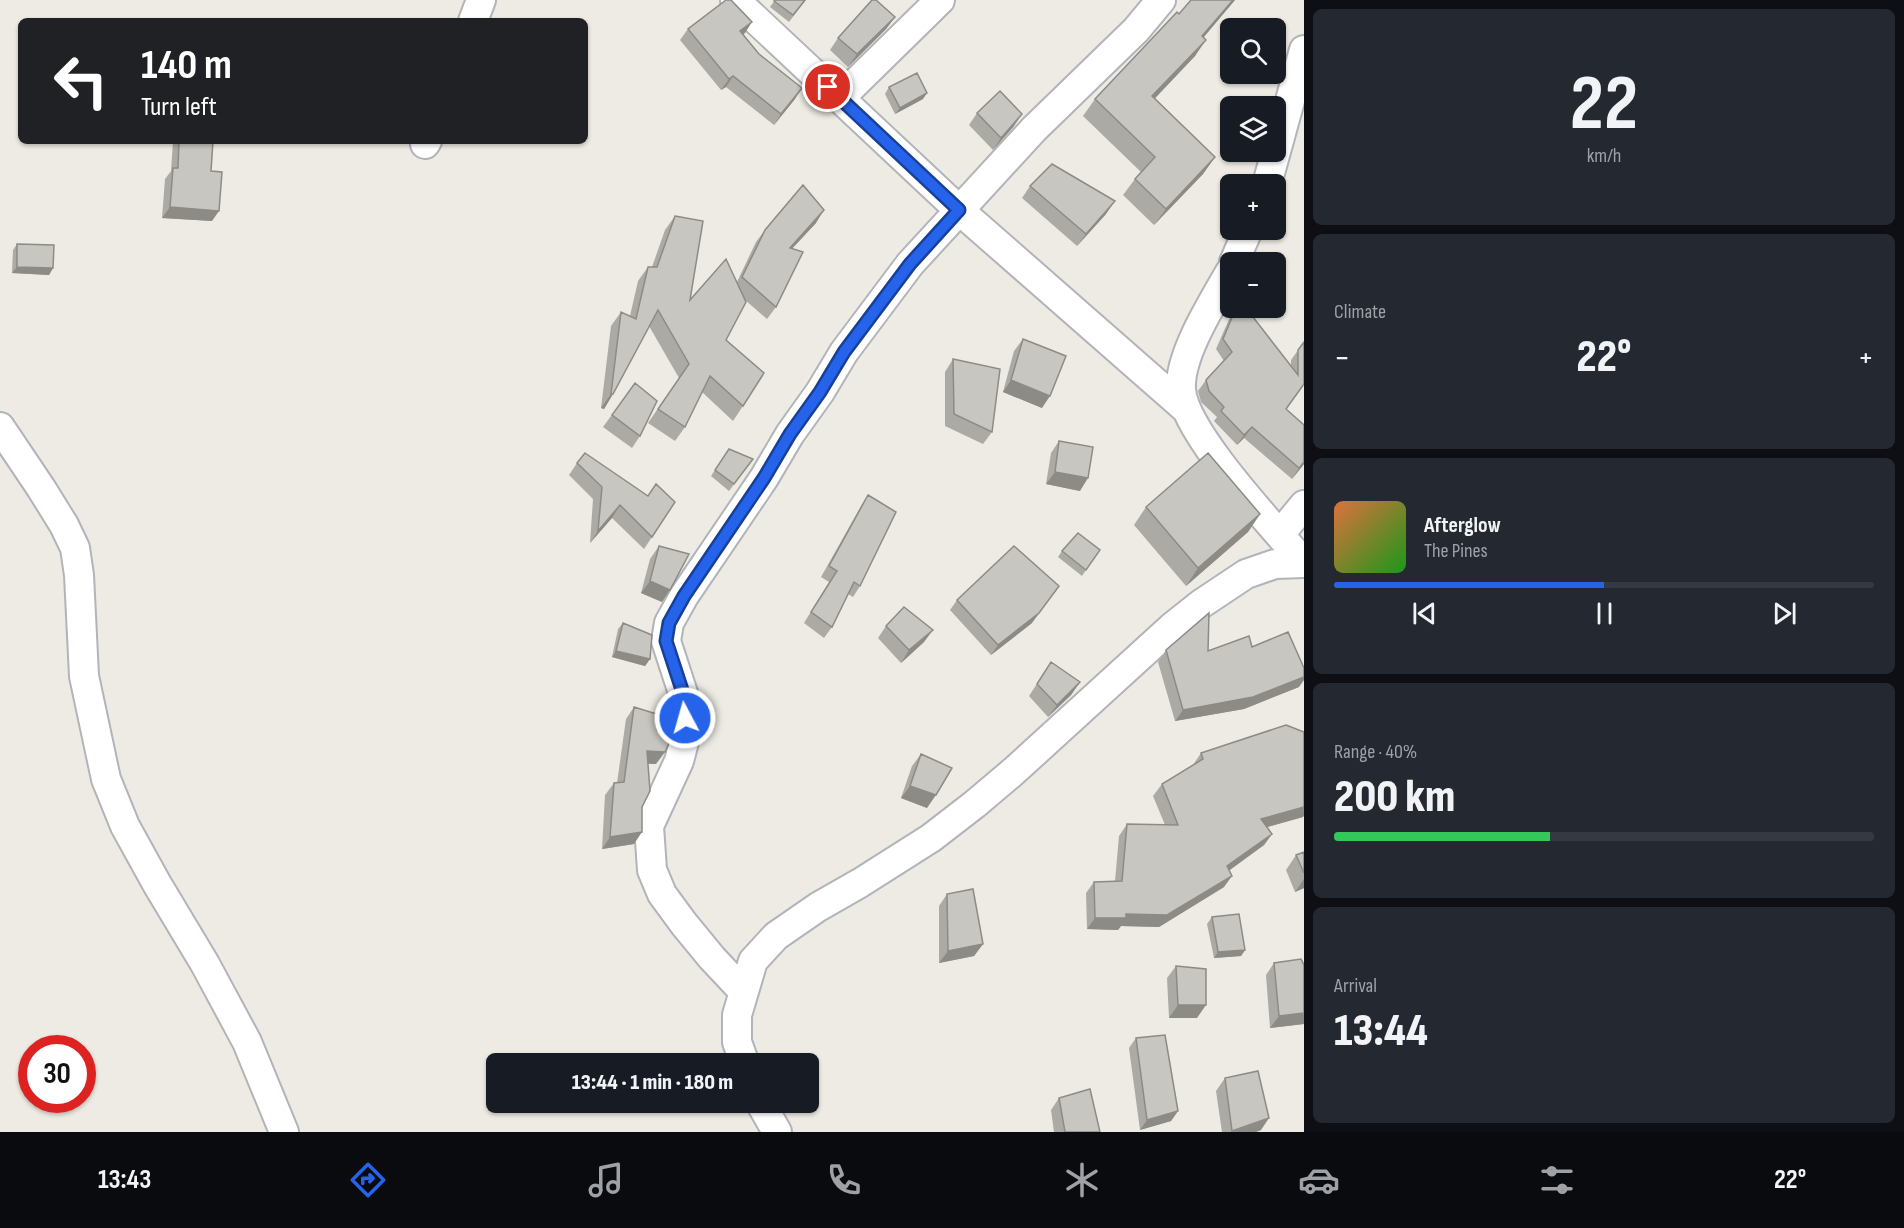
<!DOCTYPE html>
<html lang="en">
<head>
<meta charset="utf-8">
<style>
  :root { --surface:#171b24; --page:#242831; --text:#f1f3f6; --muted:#9ea1a6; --line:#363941; --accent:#2563eb }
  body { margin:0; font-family:"Sofia Sans Condensed",sans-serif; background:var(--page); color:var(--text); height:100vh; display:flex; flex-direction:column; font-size:22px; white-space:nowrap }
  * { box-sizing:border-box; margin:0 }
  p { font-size:20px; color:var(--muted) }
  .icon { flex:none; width:33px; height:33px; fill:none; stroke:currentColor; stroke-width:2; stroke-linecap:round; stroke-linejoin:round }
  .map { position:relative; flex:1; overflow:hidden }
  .drawer { display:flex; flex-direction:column; gap:9px; padding:9px; background:#0d0f14; width:600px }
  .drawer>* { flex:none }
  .banner { position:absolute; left:18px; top:18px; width:570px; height:126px; border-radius:9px; box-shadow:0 2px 4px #0004; background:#202124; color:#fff; overflow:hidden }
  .fabs { position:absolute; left:1220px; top:18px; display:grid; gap:12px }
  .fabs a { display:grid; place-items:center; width:66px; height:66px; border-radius:9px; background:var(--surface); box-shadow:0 2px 4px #0004; font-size:30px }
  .speed { position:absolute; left:18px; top:1035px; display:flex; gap:12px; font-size:30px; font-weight:700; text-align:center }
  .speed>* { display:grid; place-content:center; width:78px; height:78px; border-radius:50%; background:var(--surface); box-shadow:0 2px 4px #0004; line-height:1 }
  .speed .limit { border:9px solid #d22; background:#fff; color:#111 }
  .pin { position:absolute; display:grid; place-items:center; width:51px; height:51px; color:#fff; margin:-26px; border:3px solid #fff; border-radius:50%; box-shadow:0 2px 6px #0007 }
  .me { position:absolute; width:66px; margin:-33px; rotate:354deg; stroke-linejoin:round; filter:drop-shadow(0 0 4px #0008) }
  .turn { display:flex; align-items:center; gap:21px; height:126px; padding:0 24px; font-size:27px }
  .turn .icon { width:78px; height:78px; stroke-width:2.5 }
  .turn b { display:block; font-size:42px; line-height:51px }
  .big { font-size:45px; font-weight:800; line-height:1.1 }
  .drawer .card { flex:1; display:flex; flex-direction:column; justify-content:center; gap:9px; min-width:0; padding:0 21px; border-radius:9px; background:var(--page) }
  .drawer .dial { align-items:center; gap:0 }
  .dial b { font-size:78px; line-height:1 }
  .song { display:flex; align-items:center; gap:18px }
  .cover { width:72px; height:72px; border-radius:9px; background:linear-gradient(135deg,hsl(20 70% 55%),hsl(120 70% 35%)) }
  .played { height:6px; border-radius:3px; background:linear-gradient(90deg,var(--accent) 50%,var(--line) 50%) }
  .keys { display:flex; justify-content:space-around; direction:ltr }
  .heat { display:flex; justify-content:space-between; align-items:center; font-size:33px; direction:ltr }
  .charge { height:9px; border-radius:4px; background:linear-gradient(90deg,#34c759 40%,var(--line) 0) }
  .trip { position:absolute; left:486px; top:1053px; width:333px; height:60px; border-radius:9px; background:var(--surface); box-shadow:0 2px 4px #0004; font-weight:800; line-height:60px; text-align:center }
  .tab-bar { display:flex; height:96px; justify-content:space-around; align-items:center; background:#090b0e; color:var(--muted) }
  .tab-bar .icon { width:42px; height:42px }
  .tab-bar .selected { color:var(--accent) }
  .tab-bar b { font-size:27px; color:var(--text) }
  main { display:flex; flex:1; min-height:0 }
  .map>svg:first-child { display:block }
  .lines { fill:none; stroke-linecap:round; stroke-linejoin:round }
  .minor-casing { stroke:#b1b4b8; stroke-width:32 }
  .minor { stroke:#fff; stroke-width:28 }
  .wall { fill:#acaaa5 }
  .shaded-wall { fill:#8c8b86 }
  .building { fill:#c8c6c0; stroke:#8c8b86; stroke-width:1.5 }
  .route-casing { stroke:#184099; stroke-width:15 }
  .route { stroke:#2563eb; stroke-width:10 }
</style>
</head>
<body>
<main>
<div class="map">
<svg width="1304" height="1132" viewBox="0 0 1304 1132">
  <rect width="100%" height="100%" fill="#edebe3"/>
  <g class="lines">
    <!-- minor casing -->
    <g class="minor-casing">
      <path id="minor" d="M735,0L959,210L1186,409
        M473,21L481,0
        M840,98L940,0
        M425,144L427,141
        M1267,184L1304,50
        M1234,262L1248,230
        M1230,272C1213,302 1179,355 1181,389C1184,433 1274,527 1304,563
        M0,427L41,488L64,525L75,548L79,575L84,676L106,779L125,826L157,884L205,964L247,1042L284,1132
        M1280,534L1304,505
        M743,991L712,958L684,924L662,894L652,870L649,826L679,761L684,742L683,693L666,641L669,623L684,596L764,478L790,434L820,392L844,352L910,264L1034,129L1136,30L1161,0
        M745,1064L737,1042V1015L753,961L776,936L818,907L860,883L931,838L975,804L1014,771L1172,627L1201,604L1246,574L1275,564L1304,563
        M760,1102L777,1132"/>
    </g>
    <!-- minor -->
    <use href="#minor" class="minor"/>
  </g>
  <!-- wall -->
  <path class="wall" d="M775,0H806L789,22L770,7Z
    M1235,0L1204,37L1195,56L1155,98L1215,157L1203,174L1154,225L1123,195L1135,179L1141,172L1083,116L1095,99L1179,14Z
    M895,17L886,29L848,67L830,50L838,38Z
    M688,29L745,33L743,34L795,99L774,125L726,87L721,90L680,40Z
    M889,87L923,99L895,114L885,94Z
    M977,113L1014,126L993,150L969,125Z
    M173,141H213L211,171L212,221L162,218L165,179L171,171Z
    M1030,186L1106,214L1077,246L1022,198Z
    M675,216L690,300L737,282L756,242L765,230L816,223L792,249L776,307L767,319L744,299L726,340L743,406L733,421L702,392L685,427L675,441L648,423L679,378L649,326L613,394L604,409L601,408L611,326L621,312L630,316L638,281L648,267H652L665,230Z
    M17,244L53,268L49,275L12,273L13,250Z
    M1234,308H1246L1291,366V360L1304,342V385L1286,409L1304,464L1292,479L1244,438L1237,445L1214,421L1217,417L1201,402L1198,391L1206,380L1224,361L1216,349Z
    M1023,339L1042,408L1003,392L1014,351Z
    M953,359L992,432L983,444L945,426V372Z
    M635,383L640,436L632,448L603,427Z
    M1059,441L1080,491L1046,484L1051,453Z
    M729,449L753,459L729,491L711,476Z
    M577,463L652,537L644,549L612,518L590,543L593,499L569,475Z
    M868,495L860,586L853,597L848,594L832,627L824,638L804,623L829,582L821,577L861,506Z
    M1146,507L1260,514L1248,532L1186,586L1134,525Z
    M659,546L662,602L641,593L650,559Z
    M1062,551L1086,570L1082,576L1058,557Z
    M957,600L1032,623L991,655L950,610Z
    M623,623L650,659L645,666L612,657L618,629Z
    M886,626L924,642L901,663L878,638Z
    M1252,647L1299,687L1244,709L1175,721L1158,662L1166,650L1208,651Z
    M1051,662L1080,682L1071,695L1048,717L1029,696Z
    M634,707L656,764H648L642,807L634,844L602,849L605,795L614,783H617L626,719Z
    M1201,753L1303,817L1267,827L1272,834L1264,845L1229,870L1224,887L1159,927L1121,926L1118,930L1087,929L1086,893L1094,882L1115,881L1119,836L1127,824L1165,825L1153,796L1162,784L1193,765Z
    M921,754L927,808L901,798L912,766Z
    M1304,852V888L1295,892L1286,870L1296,855Z
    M947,894L983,944L974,956L939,963V906Z
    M1212,917L1245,950L1241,956L1214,958L1207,924Z
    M1274,963L1304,1024L1270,1028L1266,975Z
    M1176,966L1197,1018H1169L1167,978Z
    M1136,1038L1178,1111L1171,1121L1140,1130L1129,1048Z
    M1225,1078L1261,1130L1256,1132H1222L1216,1091Z
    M1059,1098L1100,1132H1054L1051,1110Z"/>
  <!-- shaded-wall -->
  <path class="shaded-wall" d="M1233,0H1235L1191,52L1202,36Z
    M895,17L886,29L848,67L857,54Z
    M752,22L745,33L733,42L740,31Z
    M1206,40L1195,56L1141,113L1152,96Z
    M733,76L726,87L721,90L729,79Z
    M802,88L795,99L774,125L781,114Z
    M927,93L923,99L895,114L900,108Z
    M1022,114L1014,126L993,150L1001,138Z
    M1215,157L1203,174L1154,225L1166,209Z
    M1115,201L1106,214L1077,246L1086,234Z
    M170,207L219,211L212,221L162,218Z
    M824,210L816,223L781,260L790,248Z
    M17,267L53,268L49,275L12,273Z
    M1011,380L1050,396L1042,408L1003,392Z
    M611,394H613L604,409L601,408Z
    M1252,427L1244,438L1237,445L1244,435Z
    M1304,462V464L1292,479L1299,468Z
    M1055,472L1088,478L1080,491L1046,484Z
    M620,505L612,518L590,543L598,531Z
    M1260,514L1248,532L1186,586L1198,568Z
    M650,581L670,590L662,602L641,593Z
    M1059,586L1032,623L991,655L998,645Z
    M933,630L924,642L901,663L909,650Z
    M616,651L650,659L645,666L612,657Z
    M1304,677V680L1299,687L1244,709L1175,721L1183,710Z
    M1080,682L1071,695L1048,717L1057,705Z
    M647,751L665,752L656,764L638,763Z
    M910,786L936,795L927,808L901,798Z
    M1304,807V816L1303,817L1253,831L1261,819Z
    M642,832L634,844L602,849L610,837Z
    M1272,834L1264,845L1219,878L1227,866Z
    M1232,876L1224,887L1159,927L1121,926L1118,930L1087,929L1095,918L1126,914Z
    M1304,879V888L1295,892Z
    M983,944L974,956L939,963L948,951Z
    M1245,950L1241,956L1214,958L1218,952Z
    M1178,1005H1206L1197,1018H1169Z
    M1304,1013V1024L1270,1028L1279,1016Z
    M1178,1111L1171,1121L1140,1130L1147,1120Z
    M1269,1118L1261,1130L1256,1132H1232Z"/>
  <!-- building -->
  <path class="building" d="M726,0H731L752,22L740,31L759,54L802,88L781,114L733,76L729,79L688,29Z
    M775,0H805L793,15L774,1Z
    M872,0H876L895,17L857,54L838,38Z
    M1191,0H1233L1202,36L1206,40L1152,96L1215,157L1166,209L1135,179L1155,157L1095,99L1177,12L1179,14Z
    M917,73L927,93L900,108L889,87Z
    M1000,91L1022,114L1001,138L977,113Z
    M179,141H213L211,171L222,172L219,211L170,207L173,168H178Z
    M1052,164L1115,201L1086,234L1030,186Z
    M803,185L824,210L790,248L803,252L776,307L742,277L765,230Z
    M675,216L703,221L690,300L726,259L746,302L726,340L764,373L743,406L710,376L685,427L658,409L689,364L658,310L613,394H611L621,312L636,319L648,267H657Z
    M17,244L54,245L53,268L17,267Z
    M1236,308H1246L1298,375V350L1304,342V384L1286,409L1304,425V462L1299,468L1252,427L1244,435L1221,411L1224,407L1209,391L1206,380L1232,352L1223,339Z
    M1023,339L1066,356L1050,396L1011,380Z
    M953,359L1000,369L992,432L954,414Z
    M635,383L657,401L640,436L612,415Z
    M1059,441L1093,447L1088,478L1055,472Z
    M729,449L753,459L734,484L715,470Z
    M585,453L648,496L656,484L675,502L652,537L620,505L598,531L602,487L577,463Z
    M1208,453L1260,514L1198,568L1146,507Z
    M868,495L896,512L860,586L854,582L832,627L811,612L837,571L829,566Z
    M1078,533L1100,550L1086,570L1062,551Z
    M659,546L689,554L670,590L650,581Z
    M1014,546L1059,586L1039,613L998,645L957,600Z
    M904,607L933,630L909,650L886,626Z
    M1209,613L1208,651L1249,636L1252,647L1288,632L1304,668V677L1253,697L1183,710L1166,650Z
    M623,623L652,635L650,659L616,651Z
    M1051,662L1080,682L1057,705L1037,684Z
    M634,707L676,720V728L665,752L647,751L650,791L642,807V832L610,837L614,783L624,782Z
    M1286,725L1304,732V807L1261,819L1272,834L1227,866L1232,876L1167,915L1126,914V918H1095L1094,882L1122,881L1127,824L1178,825L1162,784L1203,759L1201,753Z
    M921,754L952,768L936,795L910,786Z
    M1304,852V873L1296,855Z
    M973,889L983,944L948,951L947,894Z
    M1239,914L1245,950L1218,952L1212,917Z
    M1301,959L1304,965V1013L1279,1016L1274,963Z
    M1176,966L1206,969V1005H1178Z
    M1165,1035L1178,1111L1147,1120L1136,1038Z
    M1258,1071L1269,1118L1232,1131L1225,1078Z
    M1090,1089L1100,1132H1065L1059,1098Z"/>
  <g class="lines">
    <!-- route casing -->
    <g class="route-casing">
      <path id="route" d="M685,718L683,693L666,641L669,623L684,596L764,478L790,434L820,392L844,352L910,264L959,210L828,87"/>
    </g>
    <!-- route -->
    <use href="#route" class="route"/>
  </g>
</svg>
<div class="fabs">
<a><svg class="icon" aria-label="search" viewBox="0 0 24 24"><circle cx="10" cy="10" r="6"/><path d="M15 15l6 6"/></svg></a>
<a><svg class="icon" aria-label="layers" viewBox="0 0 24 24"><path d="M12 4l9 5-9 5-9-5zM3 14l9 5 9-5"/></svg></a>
<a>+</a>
<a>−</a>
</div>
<div class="speed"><div class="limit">30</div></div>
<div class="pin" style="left:828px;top:87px;background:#d93025"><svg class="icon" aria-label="arrive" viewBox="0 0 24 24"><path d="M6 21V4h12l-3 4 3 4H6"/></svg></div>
<svg class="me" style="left:685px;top:718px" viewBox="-20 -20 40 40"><circle r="17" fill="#2563eb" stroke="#fff" stroke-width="3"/><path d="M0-11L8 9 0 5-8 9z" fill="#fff"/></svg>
<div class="trip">13:44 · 1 min · 180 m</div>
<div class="banner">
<div class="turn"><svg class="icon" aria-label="left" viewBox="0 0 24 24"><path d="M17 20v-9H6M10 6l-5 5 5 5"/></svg><div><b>140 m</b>Turn left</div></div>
</div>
</div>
<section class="drawer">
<div class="card dial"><b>22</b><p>km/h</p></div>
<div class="card"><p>Climate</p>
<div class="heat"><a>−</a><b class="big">22°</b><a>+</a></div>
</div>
<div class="card">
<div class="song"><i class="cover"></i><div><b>Afterglow</b><p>The Pines</p></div></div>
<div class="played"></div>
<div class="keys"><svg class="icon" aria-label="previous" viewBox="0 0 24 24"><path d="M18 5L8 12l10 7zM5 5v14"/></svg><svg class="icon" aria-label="pause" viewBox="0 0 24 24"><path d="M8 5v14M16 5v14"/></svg><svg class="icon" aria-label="next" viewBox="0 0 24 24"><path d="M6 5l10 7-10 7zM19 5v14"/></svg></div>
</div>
<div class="card"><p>Range · 40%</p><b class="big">200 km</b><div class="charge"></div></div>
<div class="card"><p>Arrival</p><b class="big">13:44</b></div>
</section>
</main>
<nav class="tab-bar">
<b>13:43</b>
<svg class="icon selected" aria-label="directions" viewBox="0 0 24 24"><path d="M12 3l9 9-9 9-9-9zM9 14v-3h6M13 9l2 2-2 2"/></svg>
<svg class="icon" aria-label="music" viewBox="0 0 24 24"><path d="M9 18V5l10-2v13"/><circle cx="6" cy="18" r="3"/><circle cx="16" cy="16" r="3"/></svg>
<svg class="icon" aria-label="phone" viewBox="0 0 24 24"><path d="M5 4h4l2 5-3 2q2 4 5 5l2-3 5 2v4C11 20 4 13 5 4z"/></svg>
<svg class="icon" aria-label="climate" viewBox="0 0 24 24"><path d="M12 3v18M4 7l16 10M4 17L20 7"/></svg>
<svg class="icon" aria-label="car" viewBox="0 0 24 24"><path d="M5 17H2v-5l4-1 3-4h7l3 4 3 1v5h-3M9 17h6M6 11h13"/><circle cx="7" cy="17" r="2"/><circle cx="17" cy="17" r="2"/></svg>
<svg class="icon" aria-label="filters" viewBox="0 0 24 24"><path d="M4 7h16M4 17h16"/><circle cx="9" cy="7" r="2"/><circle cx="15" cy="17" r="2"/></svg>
<b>22°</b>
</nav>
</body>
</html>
